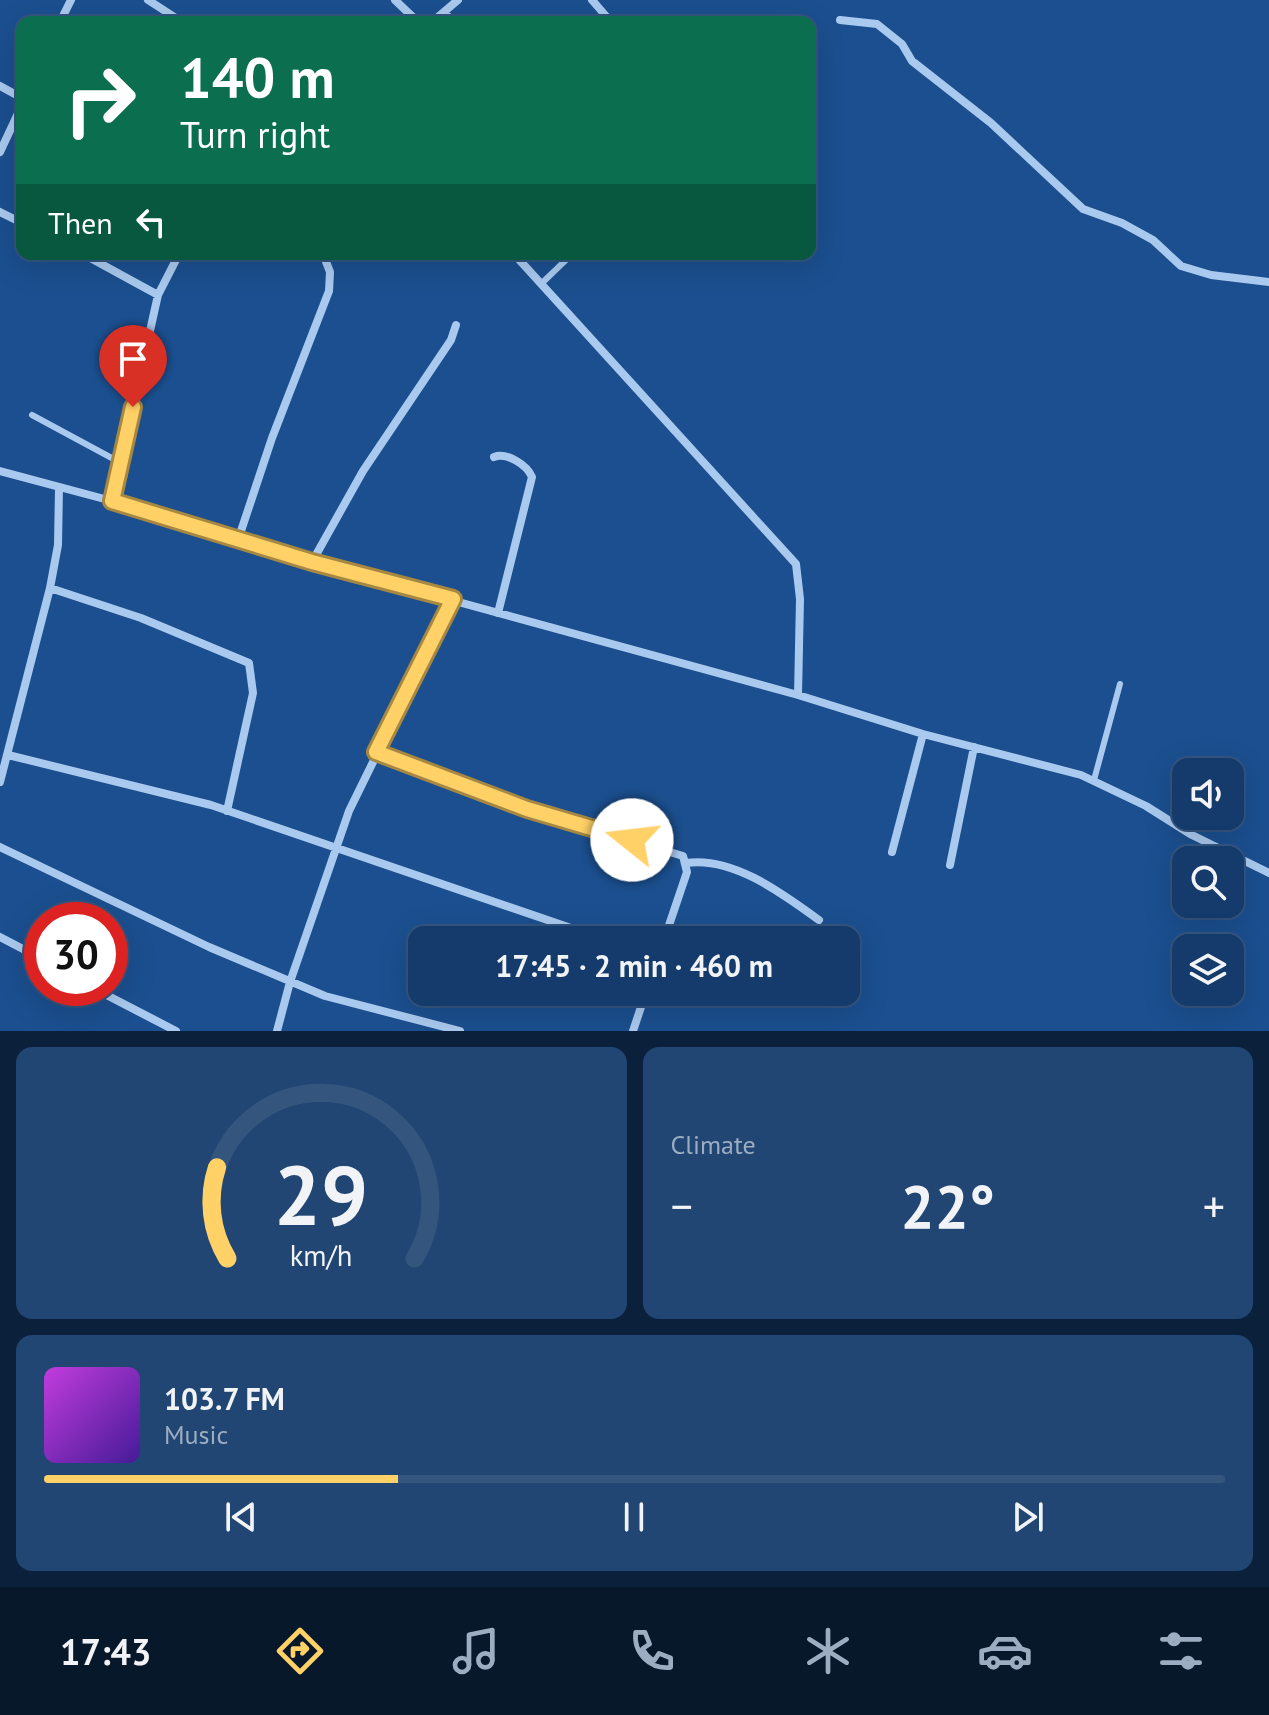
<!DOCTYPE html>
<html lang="en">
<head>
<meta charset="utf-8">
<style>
  :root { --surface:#143b6b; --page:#214673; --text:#f1f3f6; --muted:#9dadc1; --line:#33557e; --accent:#ffd166 }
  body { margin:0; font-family:"PT Sans",sans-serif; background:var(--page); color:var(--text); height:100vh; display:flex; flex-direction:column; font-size:30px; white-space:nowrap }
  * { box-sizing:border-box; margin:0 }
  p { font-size:26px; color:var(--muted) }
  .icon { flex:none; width:44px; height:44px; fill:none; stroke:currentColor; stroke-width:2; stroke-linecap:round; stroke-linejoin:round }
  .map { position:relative; height:1031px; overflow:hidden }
  .panel { display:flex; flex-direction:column; gap:16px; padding:16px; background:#0b203b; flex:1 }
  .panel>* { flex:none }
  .hud { position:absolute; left:16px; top:16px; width:800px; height:244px; border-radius:16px; box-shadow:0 8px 32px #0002,0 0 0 2px var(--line); background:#0b6e4f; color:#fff; overflow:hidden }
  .fabs { position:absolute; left:1172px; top:758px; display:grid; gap:16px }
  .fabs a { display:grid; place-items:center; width:72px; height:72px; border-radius:16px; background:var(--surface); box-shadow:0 8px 32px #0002,0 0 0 2px var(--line); font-size:40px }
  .speed { position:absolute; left:24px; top:902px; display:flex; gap:16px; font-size:40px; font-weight:700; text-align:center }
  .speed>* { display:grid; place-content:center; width:104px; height:104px; border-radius:50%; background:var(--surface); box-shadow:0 8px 32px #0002,0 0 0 2px var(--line); line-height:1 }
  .speed .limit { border:12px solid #d22; background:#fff; color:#111 }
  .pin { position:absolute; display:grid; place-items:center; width:68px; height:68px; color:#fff; margin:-82px -34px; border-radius:50% 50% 50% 0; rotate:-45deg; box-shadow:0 0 8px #0007 }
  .pin .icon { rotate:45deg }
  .me { position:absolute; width:88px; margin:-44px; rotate:286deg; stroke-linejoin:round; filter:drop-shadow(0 0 6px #0008) }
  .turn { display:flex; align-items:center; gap:28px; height:168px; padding:0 32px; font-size:36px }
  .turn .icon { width:104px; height:104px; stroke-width:2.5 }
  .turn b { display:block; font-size:56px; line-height:68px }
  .then { display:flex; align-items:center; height:76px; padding:0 32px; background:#0003; gap:16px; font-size:30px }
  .big { font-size:60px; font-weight:800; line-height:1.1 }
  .panel .tile { flex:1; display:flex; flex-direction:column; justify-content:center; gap:12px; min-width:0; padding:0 28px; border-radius:16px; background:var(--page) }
  .panel .dial { align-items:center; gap:0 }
  .dial svg { height:208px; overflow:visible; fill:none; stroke:var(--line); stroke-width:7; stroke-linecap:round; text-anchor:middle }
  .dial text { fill:var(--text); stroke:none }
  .song { display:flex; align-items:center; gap:24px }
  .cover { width:96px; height:96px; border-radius:12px; background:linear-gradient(135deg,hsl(290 70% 55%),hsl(260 70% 35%)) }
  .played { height:8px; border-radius:4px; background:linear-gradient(90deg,var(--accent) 30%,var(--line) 30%) }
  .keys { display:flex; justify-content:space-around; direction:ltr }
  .heat { display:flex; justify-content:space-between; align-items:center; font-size:44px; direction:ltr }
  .panel .tiles { flex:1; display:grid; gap:16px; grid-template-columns:1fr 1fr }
  .tile:last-child { grid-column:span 2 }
  .trip { position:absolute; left:408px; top:926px; width:452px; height:80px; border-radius:16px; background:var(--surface); box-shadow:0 8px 32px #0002,0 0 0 2px var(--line); font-weight:800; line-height:80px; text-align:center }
  .tabs { display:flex; height:128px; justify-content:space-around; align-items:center; background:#08182b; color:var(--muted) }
  .tabs .icon { width:56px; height:56px }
  .tabs .on { color:var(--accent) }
  .tabs b { font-size:36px; color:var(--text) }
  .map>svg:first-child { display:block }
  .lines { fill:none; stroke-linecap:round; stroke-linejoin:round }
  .service { stroke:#a9c9ee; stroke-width:6 }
  .minor { stroke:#a9c9ee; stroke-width:8 }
  .route-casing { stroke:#a68842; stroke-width:20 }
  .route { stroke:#ffd166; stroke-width:14 }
</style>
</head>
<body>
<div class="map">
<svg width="1269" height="1031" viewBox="0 0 1269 1031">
  <rect width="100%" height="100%" fill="#1b4f8f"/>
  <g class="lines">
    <!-- service -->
    <path class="service" d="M541,284L572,254
      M32,415L121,463
      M1094,780L1120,684"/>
    <!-- minor -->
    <path class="minor" d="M148,0L182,22
      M395,0L418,22
      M592,0L611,22
      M444,12L453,22
      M840,20L877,24L902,44L912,61L991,123L1083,209L1122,223L1153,240L1181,266L1211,275L1269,282
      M60,22L71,0
      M432,22L458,0
      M0,86L22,98
      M0,152L22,105
      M0,212L22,223
      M83,254L158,295
      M514,254L796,564L800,599L798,695
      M494,457C507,452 527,465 532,477L498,613
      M0,471L112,501L312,562L798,695L923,734L1081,775L1146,806L1192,835L1269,873
      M112,501L158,295L179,254
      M238,540L272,438L329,291L330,272L323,254
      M312,562L363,471L451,340L456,325
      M50,588L141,618L249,663L253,693L227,811
      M376,752L527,809L683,856L687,872L664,940
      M8,755L211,805L606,940
      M0,782L50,588L58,545L59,488
      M0,847L209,947L325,996L460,1031
      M892,852L923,734
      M686,863C733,856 783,894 819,920
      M950,865L974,747
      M0,937L42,959
      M93,988L176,1031
      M277,1031L290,982L349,811L453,599
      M633,1031L646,992"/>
  </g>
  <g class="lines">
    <!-- route casing -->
    <g class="route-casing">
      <path id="route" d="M133,407L112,501L312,562L453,599L376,752L527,809L632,840"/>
    </g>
    <!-- route -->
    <use href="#route" class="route"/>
  </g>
</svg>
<div class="fabs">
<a><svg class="icon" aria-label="sound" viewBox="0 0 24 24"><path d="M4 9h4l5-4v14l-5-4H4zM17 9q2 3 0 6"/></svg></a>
<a><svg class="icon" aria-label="search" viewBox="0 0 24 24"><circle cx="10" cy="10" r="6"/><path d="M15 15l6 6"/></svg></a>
<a><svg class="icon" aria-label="layers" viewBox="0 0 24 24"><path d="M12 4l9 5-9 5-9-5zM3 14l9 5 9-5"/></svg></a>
</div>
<div class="speed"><div class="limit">30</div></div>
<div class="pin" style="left:133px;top:407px;background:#d93025"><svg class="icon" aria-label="arrive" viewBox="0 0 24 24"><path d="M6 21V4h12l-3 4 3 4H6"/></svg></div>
<svg class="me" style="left:632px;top:840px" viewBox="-20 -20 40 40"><circle r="19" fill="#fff"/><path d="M0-13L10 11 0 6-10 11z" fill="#ffd166"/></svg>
<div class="trip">17:45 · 2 min · 460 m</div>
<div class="hud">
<div class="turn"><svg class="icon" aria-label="right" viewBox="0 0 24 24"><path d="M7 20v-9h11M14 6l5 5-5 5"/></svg><div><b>140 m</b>Turn right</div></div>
<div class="then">Then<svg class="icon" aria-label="left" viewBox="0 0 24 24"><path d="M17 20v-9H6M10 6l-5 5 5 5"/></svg></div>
</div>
</div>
<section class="panel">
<div class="tiles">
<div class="tile dial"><svg viewBox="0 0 100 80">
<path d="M14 69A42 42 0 1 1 86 69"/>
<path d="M14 69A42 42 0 0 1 10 34" stroke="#ffd166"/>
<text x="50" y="56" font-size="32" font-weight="700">29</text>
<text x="50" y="72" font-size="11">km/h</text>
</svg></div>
<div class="tile"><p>Climate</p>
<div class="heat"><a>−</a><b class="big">22°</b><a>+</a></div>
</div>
<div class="tile">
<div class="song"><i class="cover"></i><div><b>103.7 FM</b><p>Music</p></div></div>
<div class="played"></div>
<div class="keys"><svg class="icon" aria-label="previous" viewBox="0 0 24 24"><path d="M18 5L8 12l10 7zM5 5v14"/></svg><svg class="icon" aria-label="pause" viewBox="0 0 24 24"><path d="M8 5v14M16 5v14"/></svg><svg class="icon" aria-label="next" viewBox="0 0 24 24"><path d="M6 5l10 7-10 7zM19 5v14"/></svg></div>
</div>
</div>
</section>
<nav class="tabs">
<b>17:43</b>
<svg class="icon on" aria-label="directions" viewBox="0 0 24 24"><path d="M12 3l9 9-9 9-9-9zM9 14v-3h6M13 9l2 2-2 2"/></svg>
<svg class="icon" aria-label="music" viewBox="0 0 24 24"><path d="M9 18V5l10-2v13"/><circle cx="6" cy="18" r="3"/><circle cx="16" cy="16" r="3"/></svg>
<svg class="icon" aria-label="phone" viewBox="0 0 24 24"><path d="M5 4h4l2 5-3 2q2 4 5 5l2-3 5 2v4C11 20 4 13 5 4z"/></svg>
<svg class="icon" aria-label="climate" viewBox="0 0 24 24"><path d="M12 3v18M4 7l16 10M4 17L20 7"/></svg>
<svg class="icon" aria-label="car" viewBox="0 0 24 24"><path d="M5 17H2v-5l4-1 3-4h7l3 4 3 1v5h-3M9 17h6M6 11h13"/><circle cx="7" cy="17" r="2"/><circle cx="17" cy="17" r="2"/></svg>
<svg class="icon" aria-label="filters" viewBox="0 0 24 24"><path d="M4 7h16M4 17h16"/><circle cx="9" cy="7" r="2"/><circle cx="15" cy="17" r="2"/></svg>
</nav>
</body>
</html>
